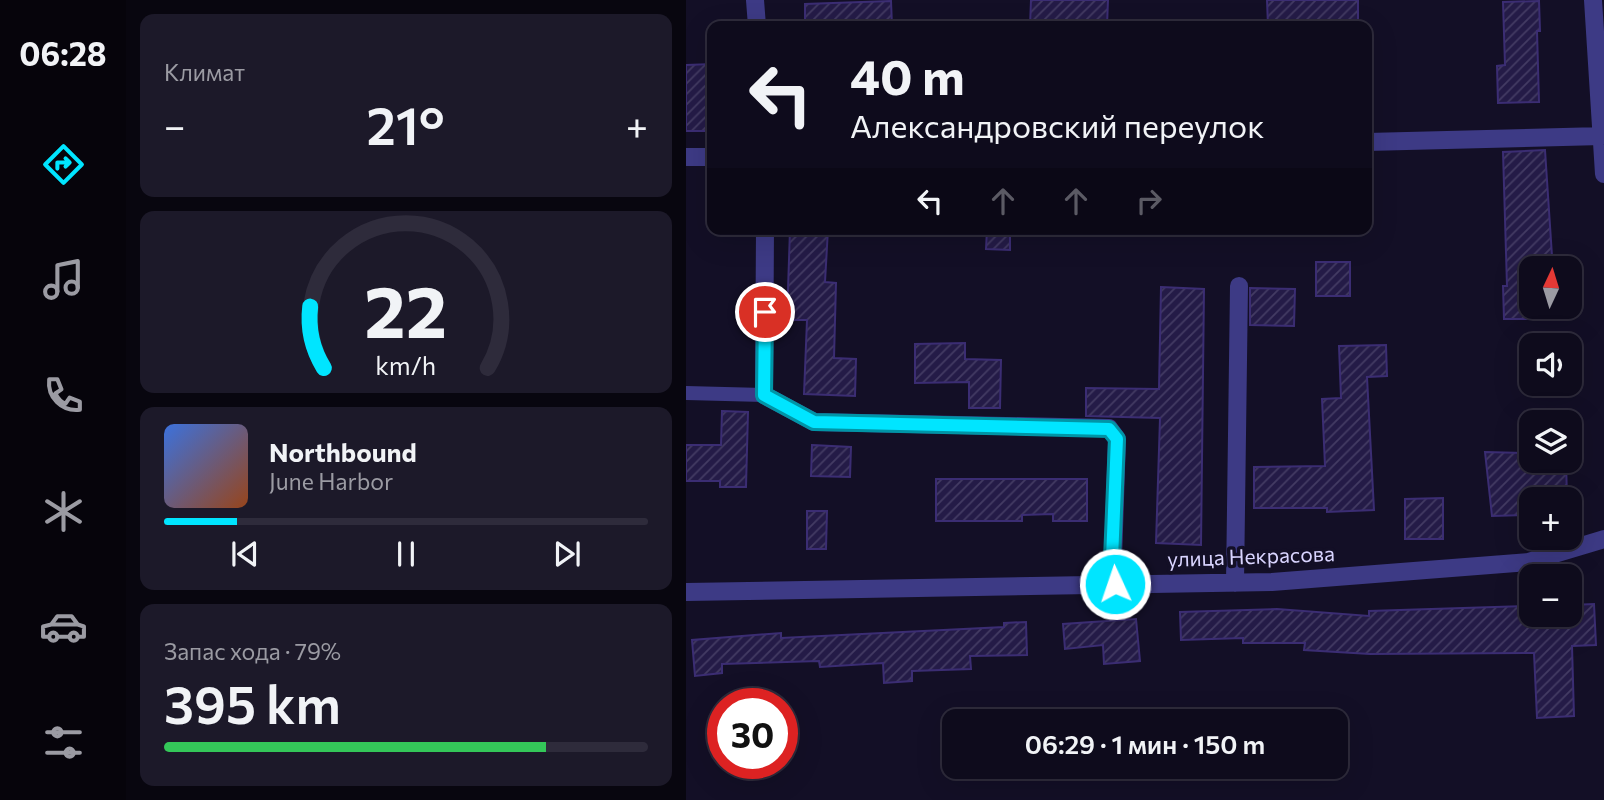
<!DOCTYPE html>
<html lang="ru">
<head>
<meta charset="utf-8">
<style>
  :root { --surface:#0e0b1c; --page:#1c1929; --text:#f1f3f6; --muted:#9b9ba3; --line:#2e2b3b; --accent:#00e5ff }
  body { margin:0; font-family:Commissioner,sans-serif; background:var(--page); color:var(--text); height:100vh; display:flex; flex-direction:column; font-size:26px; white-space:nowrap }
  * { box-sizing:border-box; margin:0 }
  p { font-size:23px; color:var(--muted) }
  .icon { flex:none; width:38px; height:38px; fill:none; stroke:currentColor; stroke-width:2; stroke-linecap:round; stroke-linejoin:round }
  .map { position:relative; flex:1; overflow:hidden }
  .details { display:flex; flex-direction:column; gap:14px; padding:14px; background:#08060f; width:560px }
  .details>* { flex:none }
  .hud { position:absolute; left:21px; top:21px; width:665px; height:214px; border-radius:14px; box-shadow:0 7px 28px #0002,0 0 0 2px var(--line); background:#0e0b1c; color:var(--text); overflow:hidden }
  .needle { width:46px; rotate:4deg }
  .tools { position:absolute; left:833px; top:256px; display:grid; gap:14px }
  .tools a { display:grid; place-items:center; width:63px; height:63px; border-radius:14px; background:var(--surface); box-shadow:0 7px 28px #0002,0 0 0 2px var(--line); font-size:35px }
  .speed { position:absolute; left:21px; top:688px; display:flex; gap:14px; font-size:35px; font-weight:700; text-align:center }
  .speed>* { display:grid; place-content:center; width:91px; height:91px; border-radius:50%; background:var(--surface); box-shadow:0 7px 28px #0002,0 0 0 2px var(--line); line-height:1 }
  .speed .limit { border:10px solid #d22; background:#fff; color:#111 }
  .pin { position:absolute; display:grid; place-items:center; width:60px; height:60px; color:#fff; margin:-30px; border:4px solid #fff; border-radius:50%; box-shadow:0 2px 7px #0007 }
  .me { position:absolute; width:77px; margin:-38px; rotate:357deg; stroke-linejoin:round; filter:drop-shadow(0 0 5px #0008) }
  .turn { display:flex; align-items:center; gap:24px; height:147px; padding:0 28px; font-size:32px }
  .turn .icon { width:91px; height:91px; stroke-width:2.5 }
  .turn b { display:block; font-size:49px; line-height:60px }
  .lanes { display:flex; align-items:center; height:66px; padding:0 28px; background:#0003; justify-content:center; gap:35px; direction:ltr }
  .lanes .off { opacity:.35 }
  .big { font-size:52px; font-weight:600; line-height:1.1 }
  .details .widget { flex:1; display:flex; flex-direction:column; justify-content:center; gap:10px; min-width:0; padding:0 24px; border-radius:14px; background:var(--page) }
  .details .dial { align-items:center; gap:0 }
  .dial svg { height:182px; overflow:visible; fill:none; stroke:var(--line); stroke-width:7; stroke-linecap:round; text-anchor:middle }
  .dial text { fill:var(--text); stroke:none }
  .song { display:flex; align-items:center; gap:21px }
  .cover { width:84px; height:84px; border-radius:10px; background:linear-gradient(135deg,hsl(220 70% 55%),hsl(20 70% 35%)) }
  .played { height:7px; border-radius:4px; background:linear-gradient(90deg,var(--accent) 15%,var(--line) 15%) }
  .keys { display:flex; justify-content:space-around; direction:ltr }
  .heat { display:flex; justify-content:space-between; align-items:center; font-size:38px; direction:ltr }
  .charge { height:10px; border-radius:5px; background:linear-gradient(90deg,#34c759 79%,var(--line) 0) }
  .trip { position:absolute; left:256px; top:709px; width:406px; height:70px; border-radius:14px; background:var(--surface); box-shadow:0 7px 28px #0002,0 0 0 2px var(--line); font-weight:600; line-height:70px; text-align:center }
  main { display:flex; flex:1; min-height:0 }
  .dock { display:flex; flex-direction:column; width:126px; justify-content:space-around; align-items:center; background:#06040b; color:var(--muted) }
  .dock .icon { width:49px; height:49px }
  .dock .on { color:var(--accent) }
  .dock b { font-size:32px; color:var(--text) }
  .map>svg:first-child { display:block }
  .building { fill:url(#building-hatch); stroke:#3b2d73; stroke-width:2 }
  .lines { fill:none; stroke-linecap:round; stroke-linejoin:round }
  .service { stroke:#3d3a85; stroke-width:14 }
  .minor { stroke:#3d3a85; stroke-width:18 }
  .route-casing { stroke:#0095a6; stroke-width:18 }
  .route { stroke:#00e5ff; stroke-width:12 }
  .labels { text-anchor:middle; stroke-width:7; stroke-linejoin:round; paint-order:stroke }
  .street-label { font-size:21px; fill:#d9d4ff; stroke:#130f26 }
</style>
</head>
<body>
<main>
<nav class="dock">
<b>06:28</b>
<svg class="icon on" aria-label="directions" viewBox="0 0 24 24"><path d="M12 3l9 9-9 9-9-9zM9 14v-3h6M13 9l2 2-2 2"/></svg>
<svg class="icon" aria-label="music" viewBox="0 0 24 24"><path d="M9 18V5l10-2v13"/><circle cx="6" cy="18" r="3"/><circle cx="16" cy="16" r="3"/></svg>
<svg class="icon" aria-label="phone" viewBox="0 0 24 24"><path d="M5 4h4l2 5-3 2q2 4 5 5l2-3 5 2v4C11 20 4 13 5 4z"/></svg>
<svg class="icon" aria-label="climate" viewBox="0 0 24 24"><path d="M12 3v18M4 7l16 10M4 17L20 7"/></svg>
<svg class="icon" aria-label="car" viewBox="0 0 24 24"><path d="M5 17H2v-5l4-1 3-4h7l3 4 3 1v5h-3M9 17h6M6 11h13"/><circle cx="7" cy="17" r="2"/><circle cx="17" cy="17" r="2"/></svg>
<svg class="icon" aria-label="filters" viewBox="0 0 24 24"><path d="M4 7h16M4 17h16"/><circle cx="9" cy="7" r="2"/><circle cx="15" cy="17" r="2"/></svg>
</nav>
<section class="details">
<div class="widget"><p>Климат</p>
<div class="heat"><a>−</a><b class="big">21°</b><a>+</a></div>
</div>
<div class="widget dial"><svg viewBox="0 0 100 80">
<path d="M14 69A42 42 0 1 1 86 69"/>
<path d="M14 69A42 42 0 0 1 8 42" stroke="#00e5ff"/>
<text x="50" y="56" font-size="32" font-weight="700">22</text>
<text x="50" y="72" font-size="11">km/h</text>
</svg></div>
<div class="widget">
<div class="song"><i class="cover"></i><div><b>Northbound</b><p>June Harbor</p></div></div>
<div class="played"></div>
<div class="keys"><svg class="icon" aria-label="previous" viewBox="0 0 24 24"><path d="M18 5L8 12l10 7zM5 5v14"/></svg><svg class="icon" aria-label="pause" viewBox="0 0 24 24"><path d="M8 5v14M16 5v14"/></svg><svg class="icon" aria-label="next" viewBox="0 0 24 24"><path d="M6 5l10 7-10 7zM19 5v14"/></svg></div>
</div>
<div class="widget"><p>Запас хода · 79%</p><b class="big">395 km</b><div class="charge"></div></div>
</section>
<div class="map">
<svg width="918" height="800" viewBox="0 0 918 800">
  <defs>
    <pattern id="building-hatch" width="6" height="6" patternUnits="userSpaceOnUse" patternTransform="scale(1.75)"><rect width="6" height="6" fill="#241b47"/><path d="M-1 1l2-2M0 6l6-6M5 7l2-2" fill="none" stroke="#433b63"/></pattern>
  </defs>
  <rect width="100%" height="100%" fill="#130f26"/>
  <!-- building -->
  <path class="building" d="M345,0H422L421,26H344Z
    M581,0H672V26H582Z
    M205,1L206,26H119V4Z
    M853,1L854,31H851L853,102L812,103L811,66L819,65L817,2Z
    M26,64V131H0V65Z
    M859,150L866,256H845V319H818L817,286H821L817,152Z
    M104,229H142L139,282L150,283L148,358L170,359L169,396L118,394L121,320H101Z
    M301,229H324V250L300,249Z
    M630,262H664V296H630Z
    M475,287L518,289L515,545L470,543L474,418L400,416V388L473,389Z
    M564,288L609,289L608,326L564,325Z
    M279,343V359L315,360L314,408H283V382L229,383V344Z
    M700,345L701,376L681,377L688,510L641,512V508H568V467L639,466L636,399L655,398L653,346Z
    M36,411L62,412L60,487H34V481H0V445H35Z
    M126,445L165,447L164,477L125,476Z
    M799,452L838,453V460H880L881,499H840V515L806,516Z
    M250,479H401V521H367V514L336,515V521H250Z
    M757,498V539H719V499Z
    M121,511H141L140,549H121Z
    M908,604L910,645L886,646L888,716L851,718L848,653L684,654L618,650L619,643H557V638L495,640L494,612L591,609L683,616V611L844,606V614H884V605Z
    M450,619L454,661L418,664L417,645L379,649L377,624Z
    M340,622L341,655L284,656L285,669L226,671V681L198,683L197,663L134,667L133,661L36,664V673L9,676L6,640L95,633V638L318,627V623Z"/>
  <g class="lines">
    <!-- service -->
    <path class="service" d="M0,393L78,395"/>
    <!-- minor -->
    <path class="minor" d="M69,0L71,26
      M907,0L918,174
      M681,142L916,136
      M0,157H26
      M79,229L78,395L128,422L423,428L431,439L427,559L429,584
      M549,583L553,286
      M0,592L586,582L842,562L918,539"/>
  </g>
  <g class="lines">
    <!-- route casing -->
    <g class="route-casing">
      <path id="route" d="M79,312L78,395L128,422L423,429L431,439L426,559L429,584"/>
    </g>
    <!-- route -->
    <use href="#route" class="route"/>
  </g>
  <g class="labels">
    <!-- street labels -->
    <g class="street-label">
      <text transform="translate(565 557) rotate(-2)" y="7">улица Некрасова</text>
    </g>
  </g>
</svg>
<div class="tools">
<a><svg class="needle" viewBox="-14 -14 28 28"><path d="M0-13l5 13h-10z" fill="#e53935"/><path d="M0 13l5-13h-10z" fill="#9b9ba3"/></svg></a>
<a><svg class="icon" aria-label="sound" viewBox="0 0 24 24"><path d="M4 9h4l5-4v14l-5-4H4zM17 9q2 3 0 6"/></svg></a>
<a><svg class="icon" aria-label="layers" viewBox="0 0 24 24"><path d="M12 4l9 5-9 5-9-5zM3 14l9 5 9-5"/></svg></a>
<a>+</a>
<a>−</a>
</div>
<div class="speed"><div class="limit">30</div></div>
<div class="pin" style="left:79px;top:312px;background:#d93025"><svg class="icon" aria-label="arrive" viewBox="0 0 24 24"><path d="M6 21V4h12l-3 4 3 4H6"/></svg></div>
<svg class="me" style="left:429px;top:584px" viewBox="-20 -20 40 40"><circle r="17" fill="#00e5ff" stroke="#fff" stroke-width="3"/><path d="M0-11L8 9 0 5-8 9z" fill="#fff"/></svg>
<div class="trip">06:29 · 1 мин · 150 m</div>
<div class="hud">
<div class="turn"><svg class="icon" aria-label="left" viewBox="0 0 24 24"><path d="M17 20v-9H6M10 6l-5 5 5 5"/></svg><div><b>40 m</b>Александровский переулок</div></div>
<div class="lanes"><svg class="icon" aria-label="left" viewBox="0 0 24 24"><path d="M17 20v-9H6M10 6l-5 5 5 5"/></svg><svg class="icon off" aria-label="ahead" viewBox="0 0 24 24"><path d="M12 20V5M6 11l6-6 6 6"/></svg><svg class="icon off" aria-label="ahead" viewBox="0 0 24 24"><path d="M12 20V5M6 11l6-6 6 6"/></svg><svg class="icon off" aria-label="right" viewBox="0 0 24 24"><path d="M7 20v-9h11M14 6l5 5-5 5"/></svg></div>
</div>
</div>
</main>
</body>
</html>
